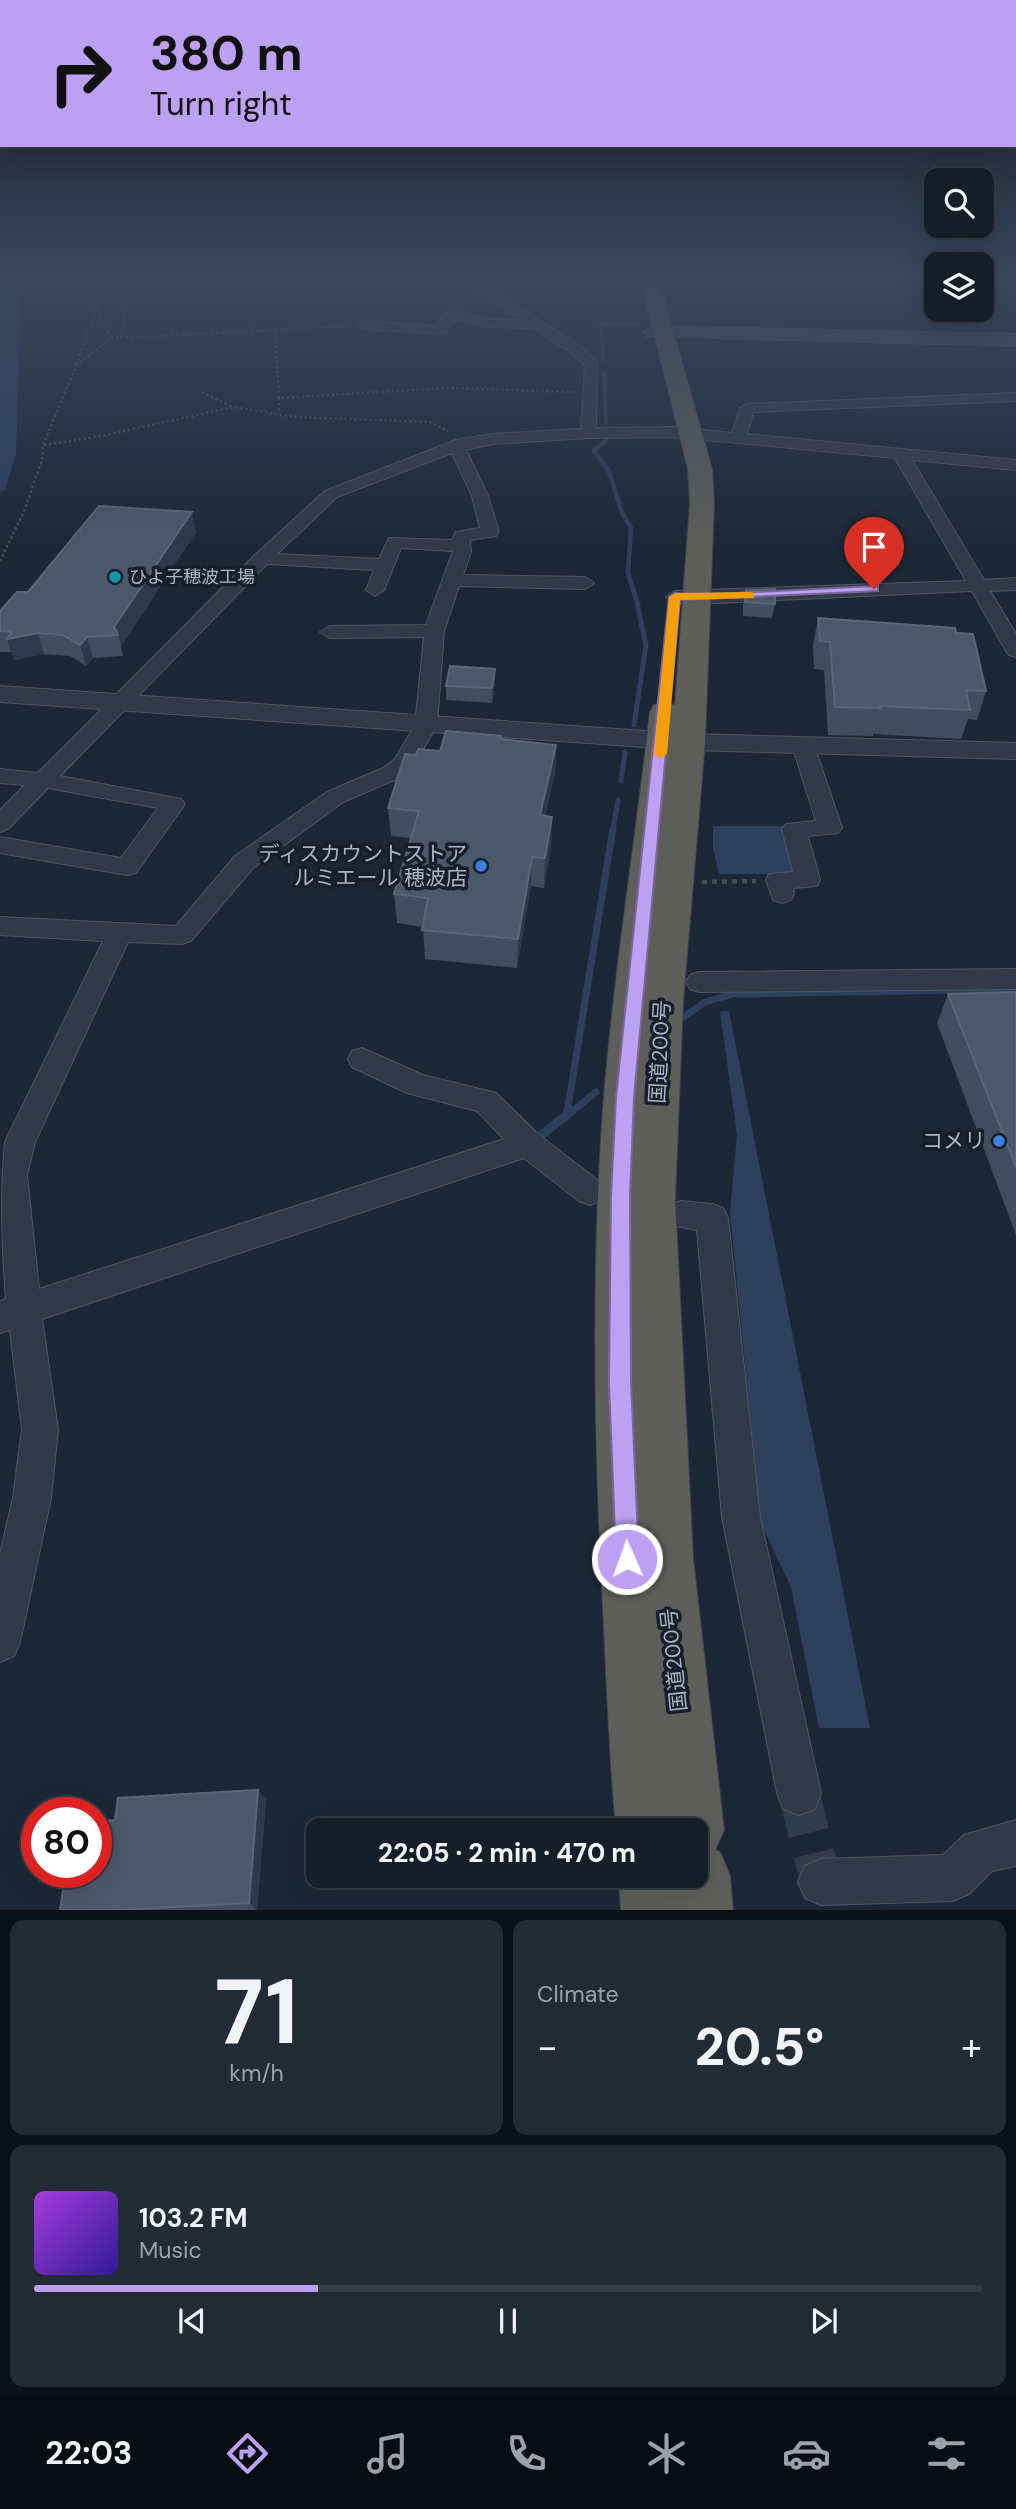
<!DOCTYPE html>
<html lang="en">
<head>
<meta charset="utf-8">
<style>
  :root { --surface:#161e29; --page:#232b35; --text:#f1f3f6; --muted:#9ea2a8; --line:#353c46; --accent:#bca0f2 }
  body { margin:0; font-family:"DM Sans","Noto Sans JP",sans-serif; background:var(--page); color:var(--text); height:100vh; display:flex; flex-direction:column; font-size:26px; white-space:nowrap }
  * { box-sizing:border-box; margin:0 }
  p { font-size:23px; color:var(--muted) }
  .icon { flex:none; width:38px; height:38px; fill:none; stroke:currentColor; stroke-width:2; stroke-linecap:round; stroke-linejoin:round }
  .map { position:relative; height:1910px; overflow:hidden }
  .drawer { display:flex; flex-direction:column; gap:10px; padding:10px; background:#0c1017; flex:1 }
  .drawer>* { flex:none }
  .top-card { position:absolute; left:0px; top:0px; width:1017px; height:147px; box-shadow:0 7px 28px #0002,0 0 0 2px var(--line); background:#bca0f2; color:#111; overflow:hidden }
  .tools { position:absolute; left:924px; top:168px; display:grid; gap:14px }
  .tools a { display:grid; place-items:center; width:70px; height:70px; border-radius:14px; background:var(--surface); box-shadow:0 7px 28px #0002,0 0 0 2px var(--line); font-size:35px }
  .speed { position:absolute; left:21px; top:1797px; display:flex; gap:14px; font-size:35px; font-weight:700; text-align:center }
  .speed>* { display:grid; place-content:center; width:91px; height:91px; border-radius:50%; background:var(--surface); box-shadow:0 7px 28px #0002,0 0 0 2px var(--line); line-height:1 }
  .speed .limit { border:10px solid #d22; background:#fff; color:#111 }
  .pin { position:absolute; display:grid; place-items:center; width:60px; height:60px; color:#fff; margin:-72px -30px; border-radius:50% 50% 50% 0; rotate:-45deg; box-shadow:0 0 7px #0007 }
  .pin .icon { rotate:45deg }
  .me { position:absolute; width:77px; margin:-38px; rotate:358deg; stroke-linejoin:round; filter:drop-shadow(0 0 5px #0008) }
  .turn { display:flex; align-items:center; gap:24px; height:147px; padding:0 35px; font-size:32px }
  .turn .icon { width:91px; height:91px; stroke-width:2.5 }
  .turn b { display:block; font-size:49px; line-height:60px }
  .big { font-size:52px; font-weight:800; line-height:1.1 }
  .drawer .card { flex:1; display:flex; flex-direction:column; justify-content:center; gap:10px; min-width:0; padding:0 24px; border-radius:14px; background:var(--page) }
  .drawer .dial { align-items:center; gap:0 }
  .dial b { font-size:91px; line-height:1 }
  .song { display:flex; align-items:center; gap:21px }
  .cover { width:84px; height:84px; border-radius:10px; background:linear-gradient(135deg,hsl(280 70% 55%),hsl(250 70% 35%)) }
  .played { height:7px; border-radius:4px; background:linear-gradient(90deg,var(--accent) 30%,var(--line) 30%) }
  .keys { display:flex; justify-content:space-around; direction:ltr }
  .heat { display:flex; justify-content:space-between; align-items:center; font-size:38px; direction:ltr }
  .drawer .tiles { flex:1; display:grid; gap:10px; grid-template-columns:1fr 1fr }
  .card:last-child { grid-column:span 2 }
  .trip { position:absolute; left:306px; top:1818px; width:402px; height:70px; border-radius:14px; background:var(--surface); box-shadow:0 7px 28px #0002,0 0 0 2px var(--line); font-weight:800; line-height:70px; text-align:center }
  .tabs { display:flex; height:112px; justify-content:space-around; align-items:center; background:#090c10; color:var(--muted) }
  .tabs .icon { width:49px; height:49px }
  .tabs .on { color:var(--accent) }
  .tabs b { font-size:32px; color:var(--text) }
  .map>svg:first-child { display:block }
  .water { fill:#2d415e }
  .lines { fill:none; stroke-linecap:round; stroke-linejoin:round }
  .stream-far4 { stroke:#2d415e; stroke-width:3.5 }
  .stream-far3 { stroke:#2d415e; stroke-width:4.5 }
  .stream-far2 { stroke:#2d415e; stroke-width:5 }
  .stream-far1 { stroke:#2d415e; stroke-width:7 }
  .stream { stroke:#2d415e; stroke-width:9 }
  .minor-tunnel { stroke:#323d4c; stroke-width:41; stroke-dasharray:41 21; stroke-linecap:butt }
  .minor-casing { stroke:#4f5766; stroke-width:2 }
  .tertiary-casing { stroke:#4f5766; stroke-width:2 }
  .secondary-casing { stroke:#4f5766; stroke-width:2 }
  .trunk-casing { stroke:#3c4452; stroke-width:2 }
  .path-far1 { stroke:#3d5256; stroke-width:2.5; stroke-dasharray:2.5 2.5; stroke-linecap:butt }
  .path { stroke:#3d5256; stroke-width:4.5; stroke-dasharray:5 5; stroke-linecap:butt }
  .minor { fill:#313a48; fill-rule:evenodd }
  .tertiary { fill:#313a48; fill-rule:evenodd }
  .secondary { fill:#3f495b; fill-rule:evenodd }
  .trunk { fill:#5e5e5a; fill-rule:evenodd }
  .wall { fill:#414e60 }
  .shaded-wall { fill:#2e3a4b }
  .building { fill:#4c596b; stroke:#5b6779; stroke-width:2 }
  .route { fill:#bca0f2; stroke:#7a689d; stroke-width:2 }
  .slow { fill:#f59e0b }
  .culture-dot { fill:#0f9aa8; stroke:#171f2c; stroke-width:2.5 }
  .shop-dot { fill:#3f7fe0; stroke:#171f2c; stroke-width:2.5 }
  .labels { text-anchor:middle; stroke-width:7; stroke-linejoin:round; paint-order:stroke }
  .far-poi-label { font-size:18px; fill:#abb4c5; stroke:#171f2c; text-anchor:start }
  .poi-label { font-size:21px; fill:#abb4c5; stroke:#171f2c; text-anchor:end }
  .street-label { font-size:21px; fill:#abb4c5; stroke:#171f2c }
</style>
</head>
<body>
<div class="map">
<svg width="1016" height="1911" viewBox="0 0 1016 1911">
  <rect width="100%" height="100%" fill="#1d2837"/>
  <!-- water -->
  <path class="water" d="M0,281H22L16,454L5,490L0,492Z
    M713,826H787L801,874H719L713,848Z
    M729,1011L870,1728H819L791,1587L761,1524L730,1213L737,1134L720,1012Z"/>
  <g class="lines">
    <!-- stream-far4 -->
    <path class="stream-far4" d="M603,360L601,324L637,325
      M604,372L606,423"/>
    <!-- stream-far3 -->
    <path class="stream-far3" d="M607,439L594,451L609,471L622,513L631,528L628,573L638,605"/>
    <!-- stream-far2 -->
    <path class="stream-far2" d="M634,725L646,645L637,603
      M621,781L625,752
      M613,830L618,800"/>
    <!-- stream-far1 -->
    <path class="stream-far1" d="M681,1019L705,1002L733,994L1016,989
      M567,1113L613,828
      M570,1113L596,1092"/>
    <!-- stream -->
    <path class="stream" d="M567,1115L568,1111
      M535,1140L572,1111"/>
    <!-- minor-tunnel -->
    <path class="minor-tunnel" d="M799,1793L821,1882"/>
    <!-- minor casing -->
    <g class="minor-casing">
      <path id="minor" d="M463,281H477L582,347L597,362L596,428L676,427L732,433L740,408L747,404L1016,393V401L753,412L747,434L1016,460V470L912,460L984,580L1016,578V590L990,591L1016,634V657L1009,655L1006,651L972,591L695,604L675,603L666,597L675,591L966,581L895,458L676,437L588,438L492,444L466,450L488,496L499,532L496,536L470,540L471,552L463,575L585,577L594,583L585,589L459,586L444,631L437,725L412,768L399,778L343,802L253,868L191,941L182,944L128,942L35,1142L27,1175L39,1289L504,1139L477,1111L407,1093L352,1067L348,1059L352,1051L362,1048L423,1075L496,1093L539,1135L601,1183L606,1192L601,1201L590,1205L579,1201L524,1158L42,1319L58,1430L51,1498L20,1642L14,1656L0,1662V1554L13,1498L22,1430L10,1330L0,1333V1301L6,1299C2,1248 0,1192 5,1142L103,941L0,935V917L176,926L235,856L327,792L383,768L395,759L415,725L424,637L330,638L320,632L330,626L426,625L453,551L401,548L384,590L375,596L366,590L374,570L267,564L60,776L181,799L185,804L136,873L127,875L0,853V837L121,858L158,808L48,788L8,829L0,832V810L25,785L0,783V769L38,773L256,554L325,491L456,440L492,434L581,429L585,366L572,353L533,328L489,327L468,321L452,320L446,333L441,334L363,329L357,325L363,321L437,326L444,313C461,310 474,317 491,319C501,320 511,320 521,320ZM452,453L472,496L480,528L456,532L452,540L389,538L379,559L277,554L337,497Z
        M803,738L811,740L814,745L842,828L838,833L808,836L820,880L817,886L793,888L794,894L791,900L782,903L773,900L766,880L769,874L793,872L782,829L786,824L816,821L792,745L795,740Z
        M1016,969V989L699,992L690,989L686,982L690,975L699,972Z
        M681,1201L712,1204L723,1208L728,1218L760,1517L821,1793L815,1809L799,1815L783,1809L777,1793L722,1517L697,1230L670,1225L665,1215L670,1205Z
        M1016,1820V1866L992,1871L969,1894L953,1901L821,1905L805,1898L798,1882L805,1866L821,1859L943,1855L964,1835Z"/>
    </g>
    <!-- tertiary casing -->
    <g class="tertiary-casing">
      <path id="tertiary" d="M0,686L689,734L1016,743V759L689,750L0,702Z"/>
    </g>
    <!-- secondary casing -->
    <g class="secondary-casing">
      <path id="secondary" d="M653,326L1016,334V346L646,336L643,332Z"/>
    </g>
    <!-- trunk casing -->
    <g class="trunk-casing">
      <path id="trunk" d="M641,281H659L712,469L714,503L705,742L683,1002L675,1199L693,1558L724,1830L715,1850L720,1852L730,1876L733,1911H621L619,1876H696V1830H616C610,1763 607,1695 604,1628C595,1465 591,1301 601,1138C610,995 634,854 650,712L654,705L665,703L675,705L690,503L688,469Z"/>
    </g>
    <!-- path-far1 -->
    <path class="path-far1" d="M275,330L347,326
      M111,338L97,311L122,288L255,281
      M121,338L131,281
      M76,365L107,281
      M202,392L232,407
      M279,398V414
      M44,445L101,436L233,407L295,417L430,422L448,431
      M0,561L25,509L42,460L43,445L76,366L111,338L275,330L279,398L446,388L576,392"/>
    <!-- path -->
    <path class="path" d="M702,882L756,881"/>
    <!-- minor -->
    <use href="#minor" class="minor"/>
    <!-- tertiary -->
    <use href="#tertiary" class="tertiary"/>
    <!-- secondary -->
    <use href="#secondary" class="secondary"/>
    <!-- trunk -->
    <use href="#trunk" class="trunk"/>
  </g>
  <!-- wall -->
  <path class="wall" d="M196,532L121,646L123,656L93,658L86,666L70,656L44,654L14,660L12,652H0V611L28,592Z
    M746,590L775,604L772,618L743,616V604Z
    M818,618L956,633L986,691L977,720L968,719L961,739L873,734V736L828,735L824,670L814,669L813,645Z
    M495,683L492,703L446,700V686Z
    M501,739L556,745L555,773L545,816L552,817L551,846L544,888L531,886L517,968L425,959L423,927L397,923L394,894L411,838L391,836L388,808L416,755Z
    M1016,992V1235L937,1023L948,994Z
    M258,1790L266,1800L257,1910H60L115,1820Z"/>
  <!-- shaded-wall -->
  <path class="shaded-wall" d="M192,512L196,532L121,646L118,635L114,627Z
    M38,633L44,654L14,660L7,639Z
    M87,637L93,658L86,666L80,645Z
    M495,669V683L492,703V688Z
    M556,745L555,773L539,844L540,815Z
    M552,817L551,846L544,888L545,858Z
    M532,857L531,886L517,968L518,939Z
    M258,1790L266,1800L257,1910L249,1903Z"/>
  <!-- building -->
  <path class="building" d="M99,506L192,512L114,627L118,635L87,637L80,645L63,635L38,633L7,639L12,632L0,631V611L17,592H28Z
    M775,589V604L745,602L746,590Z
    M818,618L955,628L956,633L973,634L986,691L966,690L970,710L880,706V708L835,707L830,642L820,641Z
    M450,666L495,669L492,688L446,686Z
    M446,731L501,736L500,739L556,745L540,815L552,817L545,858L532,857L518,939L422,930L428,898L394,894L419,811L388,808L405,754L416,755L418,749L440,751Z
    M1016,992V1167L948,994Z
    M258,1790L249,1903L118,1910H60L66,1872H96V1821L115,1820L118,1798Z"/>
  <!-- sky -->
  <linearGradient id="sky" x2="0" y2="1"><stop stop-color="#10161e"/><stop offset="0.51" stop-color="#3a485e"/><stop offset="1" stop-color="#3a485e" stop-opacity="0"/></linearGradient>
  <rect width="1016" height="548" fill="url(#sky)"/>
  <!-- route -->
  <path class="route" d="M874,586H878V591L680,600L634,1097L630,1196L631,1383L639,1559L636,1567L627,1571L619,1567L616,1559L609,1383L611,1196L616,1097L669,597L675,593L695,595Z"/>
  <!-- slow -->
  <path class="slow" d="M750,592L754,593V598L680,600L667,754L661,758L656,756L654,754L669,597L675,593Z"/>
  <!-- markers -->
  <circle class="culture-dot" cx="115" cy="577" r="7"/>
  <g class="shop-dot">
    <circle cx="481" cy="866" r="7"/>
    <circle cx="999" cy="1141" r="7"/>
  </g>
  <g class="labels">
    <!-- far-poi labels -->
    <g class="far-poi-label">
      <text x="129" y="583">ひよ子穂波工場</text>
    </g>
    <!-- poi labels -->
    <g class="poi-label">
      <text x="467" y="861">ディスカウントストア<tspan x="467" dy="24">ルミエール 穂波店</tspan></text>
      <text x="985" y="1148">コメリ</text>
    </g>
    <!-- street labels -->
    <g class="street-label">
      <text transform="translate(660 1052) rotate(-87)" y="7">国道200号</text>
      <text transform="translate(674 1660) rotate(-96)" y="7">国道200号</text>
    </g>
  </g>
</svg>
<div class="tools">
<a><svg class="icon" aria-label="search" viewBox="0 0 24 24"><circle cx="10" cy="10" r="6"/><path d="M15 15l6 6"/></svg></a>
<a><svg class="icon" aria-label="layers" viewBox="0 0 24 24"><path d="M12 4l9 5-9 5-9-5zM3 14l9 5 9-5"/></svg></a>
</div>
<div class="speed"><div class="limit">80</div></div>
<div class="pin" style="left:874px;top:589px;background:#d93025"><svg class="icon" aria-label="arrive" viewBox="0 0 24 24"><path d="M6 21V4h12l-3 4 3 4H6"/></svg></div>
<svg class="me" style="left:627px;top:1559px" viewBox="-20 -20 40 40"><circle r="17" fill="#bca0f2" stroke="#fff" stroke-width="3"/><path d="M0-11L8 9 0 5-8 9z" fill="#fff"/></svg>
<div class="trip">22:05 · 2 min · 470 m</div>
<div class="top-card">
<div class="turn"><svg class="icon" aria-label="right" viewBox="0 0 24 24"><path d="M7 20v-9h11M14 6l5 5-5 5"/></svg><div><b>380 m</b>Turn right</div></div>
</div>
</div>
<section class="drawer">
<div class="tiles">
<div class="card dial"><b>71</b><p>km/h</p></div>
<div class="card"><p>Climate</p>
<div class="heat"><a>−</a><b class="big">20.5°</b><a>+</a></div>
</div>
<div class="card">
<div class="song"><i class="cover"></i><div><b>103.2 FM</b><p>Music</p></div></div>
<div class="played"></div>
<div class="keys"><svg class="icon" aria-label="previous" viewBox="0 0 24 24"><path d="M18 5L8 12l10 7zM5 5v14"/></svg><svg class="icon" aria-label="pause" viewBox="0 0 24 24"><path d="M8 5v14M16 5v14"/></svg><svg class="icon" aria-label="next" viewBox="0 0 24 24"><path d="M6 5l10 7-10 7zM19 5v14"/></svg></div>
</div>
</div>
</section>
<nav class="tabs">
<b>22:03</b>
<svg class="icon on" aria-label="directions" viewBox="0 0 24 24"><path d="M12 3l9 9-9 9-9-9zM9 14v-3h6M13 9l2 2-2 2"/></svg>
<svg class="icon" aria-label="music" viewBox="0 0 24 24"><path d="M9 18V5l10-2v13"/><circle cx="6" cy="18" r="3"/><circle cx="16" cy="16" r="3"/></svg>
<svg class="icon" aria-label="phone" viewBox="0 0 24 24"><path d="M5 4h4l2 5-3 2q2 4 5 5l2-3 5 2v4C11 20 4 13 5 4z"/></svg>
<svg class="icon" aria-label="climate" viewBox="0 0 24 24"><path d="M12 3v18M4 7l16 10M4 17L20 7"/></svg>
<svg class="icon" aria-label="car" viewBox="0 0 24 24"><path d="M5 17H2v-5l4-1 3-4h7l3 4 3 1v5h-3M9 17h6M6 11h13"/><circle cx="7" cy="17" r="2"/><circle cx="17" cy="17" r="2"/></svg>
<svg class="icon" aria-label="filters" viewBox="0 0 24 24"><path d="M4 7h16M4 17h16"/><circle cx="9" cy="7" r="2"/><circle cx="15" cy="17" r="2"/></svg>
</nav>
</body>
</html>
